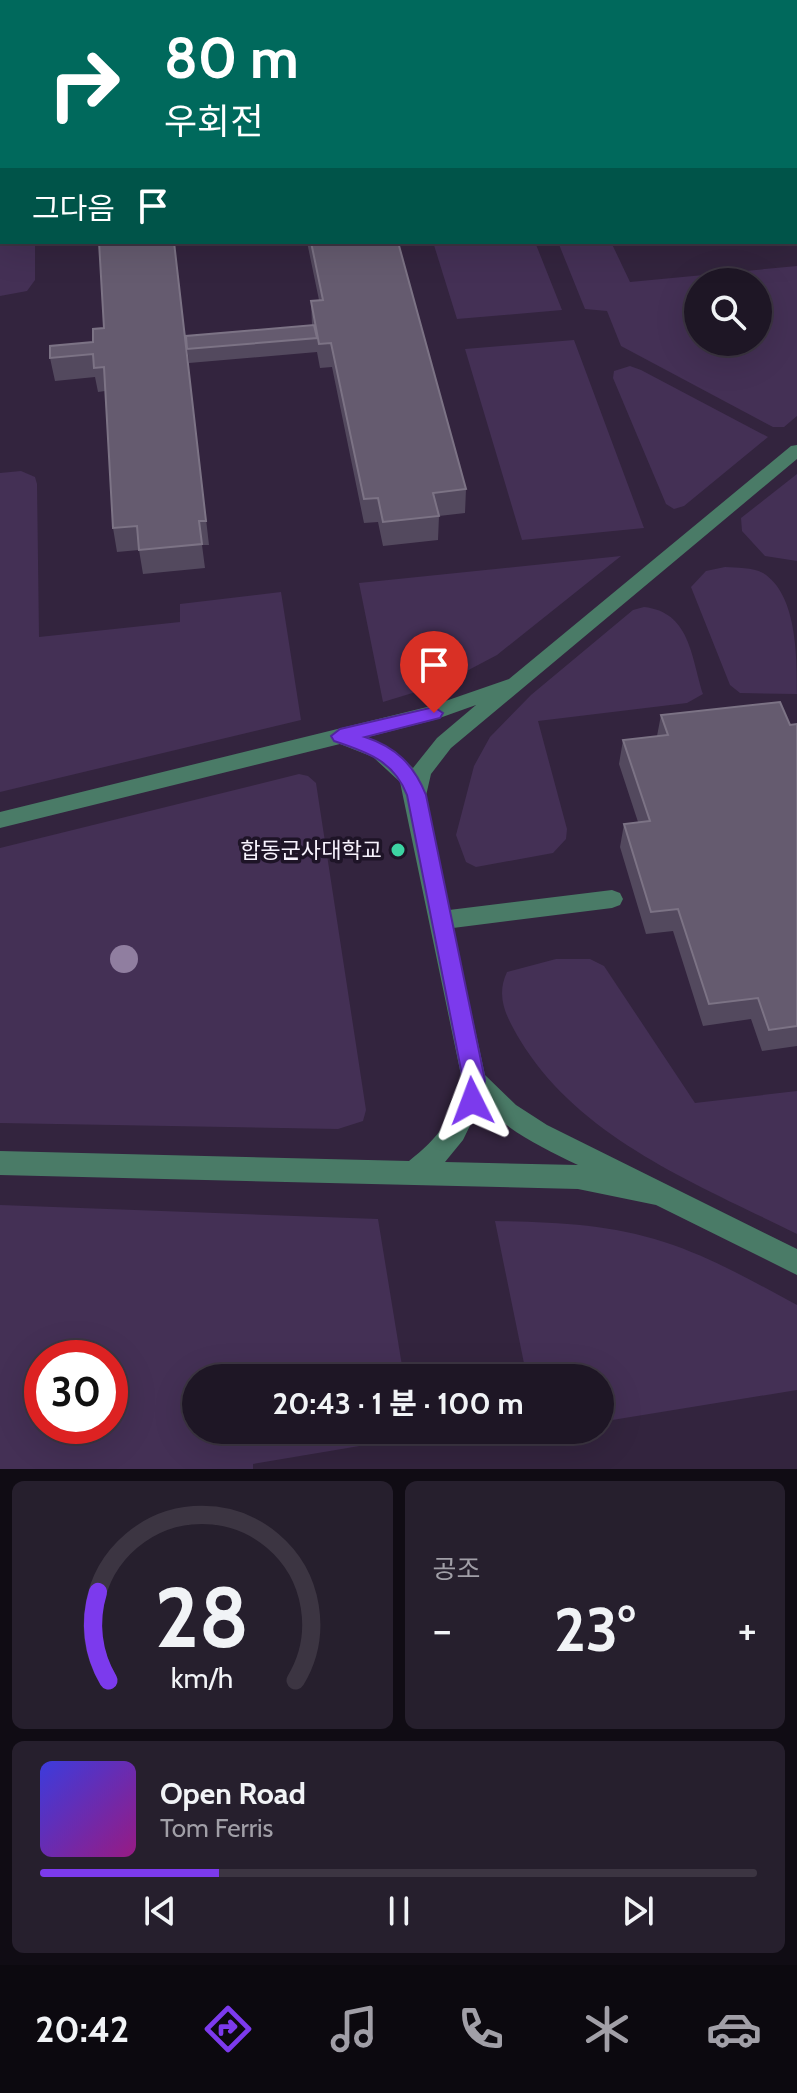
<!DOCTYPE html>
<html lang="ko">
<head>
<meta charset="utf-8">
<style>
  :root { --surface:#1e1625; --page:#261f2d; --text:#f1f3f6; --muted:#a19fa7; --line:#3c3542; --accent:#7c3aed }
  body { margin:0; font-family:Cabin,"Noto Sans KR",sans-serif; background:var(--page); color:var(--text); height:100vh; display:flex; flex-direction:column; font-size:30px; white-space:nowrap }
  * { box-sizing:border-box; margin:0 }
  p { font-size:26px; color:var(--muted) }
  .icon { flex:none; width:44px; height:44px; fill:none; stroke:currentColor; stroke-width:2; stroke-linecap:round; stroke-linejoin:round }
  .map { position:relative; height:1469px; overflow:hidden }
  .drawer { display:flex; flex-direction:column; gap:12px; padding:12px; background:#100c14; flex:1 }
  .drawer>* { flex:none }
  .top-card { position:absolute; left:0px; top:0px; width:798px; height:244px; box-shadow:0 8px 32px #0002,0 0 0 2px var(--line); background:#00695c; color:#fff; overflow:hidden }
  .controls { position:absolute; left:684px; top:268px; display:grid; gap:16px }
  .controls a { display:grid; place-items:center; width:88px; height:88px; border-radius:50%; background:var(--surface); box-shadow:0 8px 32px #0002,0 0 0 2px var(--line); font-size:40px }
  .speed { position:absolute; left:24px; top:1340px; display:flex; gap:16px; font-size:40px; font-weight:700; text-align:center }
  .speed>* { display:grid; place-content:center; width:104px; height:104px; border-radius:50%; background:var(--surface); box-shadow:0 8px 32px #0002,0 0 0 2px var(--line); line-height:1 }
  .speed .limit { border:12px solid #d22; background:#fff; color:#111 }
  .pin { position:absolute; display:grid; place-items:center; width:68px; height:68px; color:#fff; margin:-82px -34px; border-radius:50% 50% 50% 0; rotate:-45deg; box-shadow:0 0 8px #0007 }
  .pin .icon { rotate:45deg }
  .me { position:absolute; width:88px; margin:-44px; rotate:357deg; stroke-linejoin:round; filter:drop-shadow(0 0 6px #0008) }
  .turn { display:flex; align-items:center; gap:28px; height:168px; padding:0 32px; font-size:36px }
  .turn .icon { width:104px; height:104px; stroke-width:2.5 }
  .turn b { display:block; font-size:56px; line-height:68px }
  .then { display:flex; align-items:center; height:76px; padding:0 32px; background:#0003; gap:16px; font-size:30px }
  .big { font-size:60px; font-weight:700; line-height:1.1 }
  .drawer .tile { flex:1; display:flex; flex-direction:column; justify-content:center; gap:12px; min-width:0; padding:0 28px; border-radius:12px; background:var(--page) }
  .drawer .dial { align-items:center; gap:0 }
  .dial svg { height:208px; overflow:visible; fill:none; stroke:var(--line); stroke-width:7; stroke-linecap:round; text-anchor:middle }
  .dial text { fill:var(--text); stroke:none }
  .song { display:flex; align-items:center; gap:24px }
  .cover { width:96px; height:96px; border-radius:12px; background:linear-gradient(135deg,hsl(240 70% 55%),hsl(310 70% 35%)) }
  .played { height:8px; border-radius:4px; background:linear-gradient(90deg,var(--accent) 25%,var(--line) 25%) }
  .keys { display:flex; justify-content:space-around; direction:ltr }
  .heat { display:flex; justify-content:space-between; align-items:center; font-size:44px; direction:ltr }
  .drawer .tiles { flex:1; display:grid; gap:12px; grid-template-columns:1fr 1fr }
  .tile:last-child { grid-column:span 2 }
  .trip { position:absolute; left:182px; top:1364px; width:432px; height:80px; border-radius:40px; background:var(--surface); box-shadow:0 8px 32px #0002,0 0 0 2px var(--line); font-weight:700; line-height:80px; text-align:center }
  .tabs { display:flex; height:128px; justify-content:space-around; align-items:center; background:#0c090f; color:var(--muted) }
  .tabs .icon { width:56px; height:56px }
  .tabs .selected { color:var(--accent) }
  .tabs b { font-size:36px; color:var(--text) }
  .map>svg:first-child { display:block }
  .built { fill:#33243e; fill-rule:evenodd }
  .green { fill:#443055; fill-rule:evenodd }
  .lines { fill:none; stroke-linecap:round; stroke-linejoin:round }
  .minor { fill:#4a7b67; fill-rule:evenodd }
  .tree { fill:#907ea0 }
  .wall { fill:#53495e }
  .building { fill:#655b6f; stroke:#7c7385; stroke-width:2 }
  .route { fill:#7c3aed; stroke:#51269a; stroke-width:2 }
  .poi-dot { fill:#3dd4a3; stroke:#1e1427; stroke-width:3 }
  .labels { text-anchor:middle; stroke-width:7; stroke-linejoin:round; paint-order:stroke }
  .poi-label { font-size:22px; fill:#f7f2fd; stroke:#1e1427; text-anchor:end }
</style>
</head>
<body>
<div class="map">
<svg width="797" height="1469" viewBox="0 0 797 1469">
  <rect width="100%" height="100%" fill="#281d31"/>
  <!-- built -->
  <path class="built" d="M0,0H797V1469H0ZM2,2H796V242H2ZM698,282H758V342H698ZM42,1358H110V1426H42ZM196,1378H600V1430H196Z"/>
  <!-- green -->
  <path class="green" d="M0,157L2,242H35V280L27,291L0,296Z
    M433,242H535L562,310L457,319Z
    M558,242H611L630,282L797,266V416L784,427H773L621,346L607,311L585,309ZM698,282H758V342H698Z
    M574,340L644,528L522,540L465,349Z
    M630,366L641,370L768,437L684,506L674,509L666,504L613,378L614,371Z
    M21,471L35,477L37,484L39,637L180,622V604L281,592L301,720L0,792V473Z
    M797,474V561L765,556L742,531L741,518Z
    M621,556L497,655L442,684L383,702L359,583Z
    M725,567C737,568 752,567 763,573C797,594 797,656 797,694L740,693L730,685L691,587L706,571Z
    M644,607C690,612 691,656 703,694L687,703L538,721L567,829L566,839L553,853L476,867L466,862L456,835L474,766L490,737L531,695L633,610Z
    M299,774L308,776L316,783L366,1110L363,1121L338,1129L0,1123V848Z
    M556,959H590L604,966L695,1103L797,1091V1234C697,1184 580,1139 520,1040C507,1018 495,997 507,972Z
    M0,1205L378,1219L404,1378H196V1430H412L413,1437L253,1464V1469H0ZM42,1358H110V1426H42Z
    M495,1221C552,1222 610,1224 664,1242C711,1257 754,1282 797,1305V1390L600,1422V1378H527Z"/>
  <g class="lines">
    <!-- minor -->
    <path class="minor" d="M772,0H785L786,2H773Z
      M796,21L797,22V31L796,30Z
      M0,143H2V151H0Z
      M797,445V459L451,748L431,774L425,800L449,910L612,890L620,893L623,899L620,905L612,908L453,928L485,1075L516,1105L547,1125L797,1249V1275L656,1205L578,1189L0,1175V1151L409,1161C437,1139 456,1116 462,1080L400,782L373,757L340,744L0,828V812L431,706L509,679L791,446ZM476,705L437,738L413,768L396,752L368,737L434,720ZM481,1103C509,1132 543,1148 578,1165L445,1162L463,1140Z"/>
  </g>
  <!-- trees -->
  <circle class="tree" cx="124" cy="959" r="14"/>
  <!-- wall -->
  <path class="wall" d="M174,242L209,545H202L205,568L143,574L139,550L117,552L113,528L105,391L98,392L95,377L55,381L50,358L93,342Z
    M307,242H398L466,489L465,513L439,516L438,540L383,546L378,522L364,523L332,367L320,368L317,352L189,363L186,336L312,325L311,301L319,300Z
    M661,715L790,725L797,724V1046L762,1051L751,1019L703,1026L673,931L646,934L620,847L624,824L638,822L619,764L623,740L657,736Z"/>
  <!-- building -->
  <path class="building" d="M84,0H147V2H84Z
    M257,0H329V2H257Z
    M563,0H717L718,2H561H564Z
    M99,242H174L206,521H199L202,544L139,550L137,526L113,528L104,367L94,368L93,354L50,358V346L93,342V329L104,328Z
    M311,242H398L466,489L433,493L439,516L383,522L378,498L364,499L331,343L319,344L311,301L323,300Z
    M314,325L317,338L187,349L186,336Z
    M780,702L790,725L797,724V1026L769,1030L758,998L709,1004L678,909L651,912L624,824L650,821L623,740L668,735L661,715Z"/>
  <!-- route -->
  <path class="route" d="M434,707L443,713L440,718L365,737C396,747 414,765 426,795L485,1080L480,1108L472,1111L464,1108L461,1101L463,1080L407,795C394,761 367,752 334,741L331,736L340,729Z"/>
  <!-- markers -->
  <circle class="poi-dot" cx="398" cy="850" r="8"/>
  <g class="labels">
    <!-- poi labels -->
    <g class="poi-label">
      <text x="382" y="858">합동군사대학교</text>
    </g>
  </g>
</svg>
<div class="controls">
<a><svg class="icon" aria-label="search" viewBox="0 0 24 24"><circle cx="10" cy="10" r="6"/><path d="M15 15l6 6"/></svg></a>
</div>
<div class="speed"><div class="limit">30</div></div>
<div class="pin" style="left:434px;top:713px;background:#d93025"><svg class="icon" aria-label="arrive" viewBox="0 0 24 24"><path d="M6 21V4h12l-3 4 3 4H6"/></svg></div>
<svg class="me" style="left:472px;top:1101px" viewBox="-20 -20 40 40"><path d="M0-17L14 15 0 8-14 15z" fill="#7c3aed" stroke="#fff" stroke-width="4"/></svg>
<div class="trip">20:43 · 1 분 · 100 m</div>
<div class="top-card">
<div class="turn"><svg class="icon" aria-label="right" viewBox="0 0 24 24"><path d="M7 20v-9h11M14 6l5 5-5 5"/></svg><div><b>80 m</b>우회전</div></div>
<div class="then">그다음<svg class="icon" aria-label="arrive" viewBox="0 0 24 24"><path d="M6 21V4h12l-3 4 3 4H6"/></svg></div>
</div>
</div>
<section class="drawer">
<div class="tiles">
<div class="tile dial"><svg viewBox="0 0 100 80">
<path d="M14 69A42 42 0 1 1 86 69"/>
<path d="M14 69A42 42 0 0 1 10 35" stroke="#7c3aed"/>
<text x="50" y="56" font-size="32" font-weight="700">28</text>
<text x="50" y="72" font-size="11">km/h</text>
</svg></div>
<div class="tile"><p>공조</p>
<div class="heat"><a>−</a><b class="big">23°</b><a>+</a></div>
</div>
<div class="tile">
<div class="song"><i class="cover"></i><div><b>Open Road</b><p>Tom Ferris</p></div></div>
<div class="played"></div>
<div class="keys"><svg class="icon" aria-label="previous" viewBox="0 0 24 24"><path d="M18 5L8 12l10 7zM5 5v14"/></svg><svg class="icon" aria-label="pause" viewBox="0 0 24 24"><path d="M8 5v14M16 5v14"/></svg><svg class="icon" aria-label="next" viewBox="0 0 24 24"><path d="M6 5l10 7-10 7zM19 5v14"/></svg></div>
</div>
</div>
</section>
<nav class="tabs">
<b>20:42</b>
<svg class="icon selected" aria-label="directions" viewBox="0 0 24 24"><path d="M12 3l9 9-9 9-9-9zM9 14v-3h6M13 9l2 2-2 2"/></svg>
<svg class="icon" aria-label="music" viewBox="0 0 24 24"><path d="M9 18V5l10-2v13"/><circle cx="6" cy="18" r="3"/><circle cx="16" cy="16" r="3"/></svg>
<svg class="icon" aria-label="phone" viewBox="0 0 24 24"><path d="M5 4h4l2 5-3 2q2 4 5 5l2-3 5 2v4C11 20 4 13 5 4z"/></svg>
<svg class="icon" aria-label="climate" viewBox="0 0 24 24"><path d="M12 3v18M4 7l16 10M4 17L20 7"/></svg>
<svg class="icon" aria-label="car" viewBox="0 0 24 24"><path d="M5 17H2v-5l4-1 3-4h7l3 4 3 1v5h-3M9 17h6M6 11h13"/><circle cx="7" cy="17" r="2"/><circle cx="17" cy="17" r="2"/></svg>
</nav>
</body>
</html>
